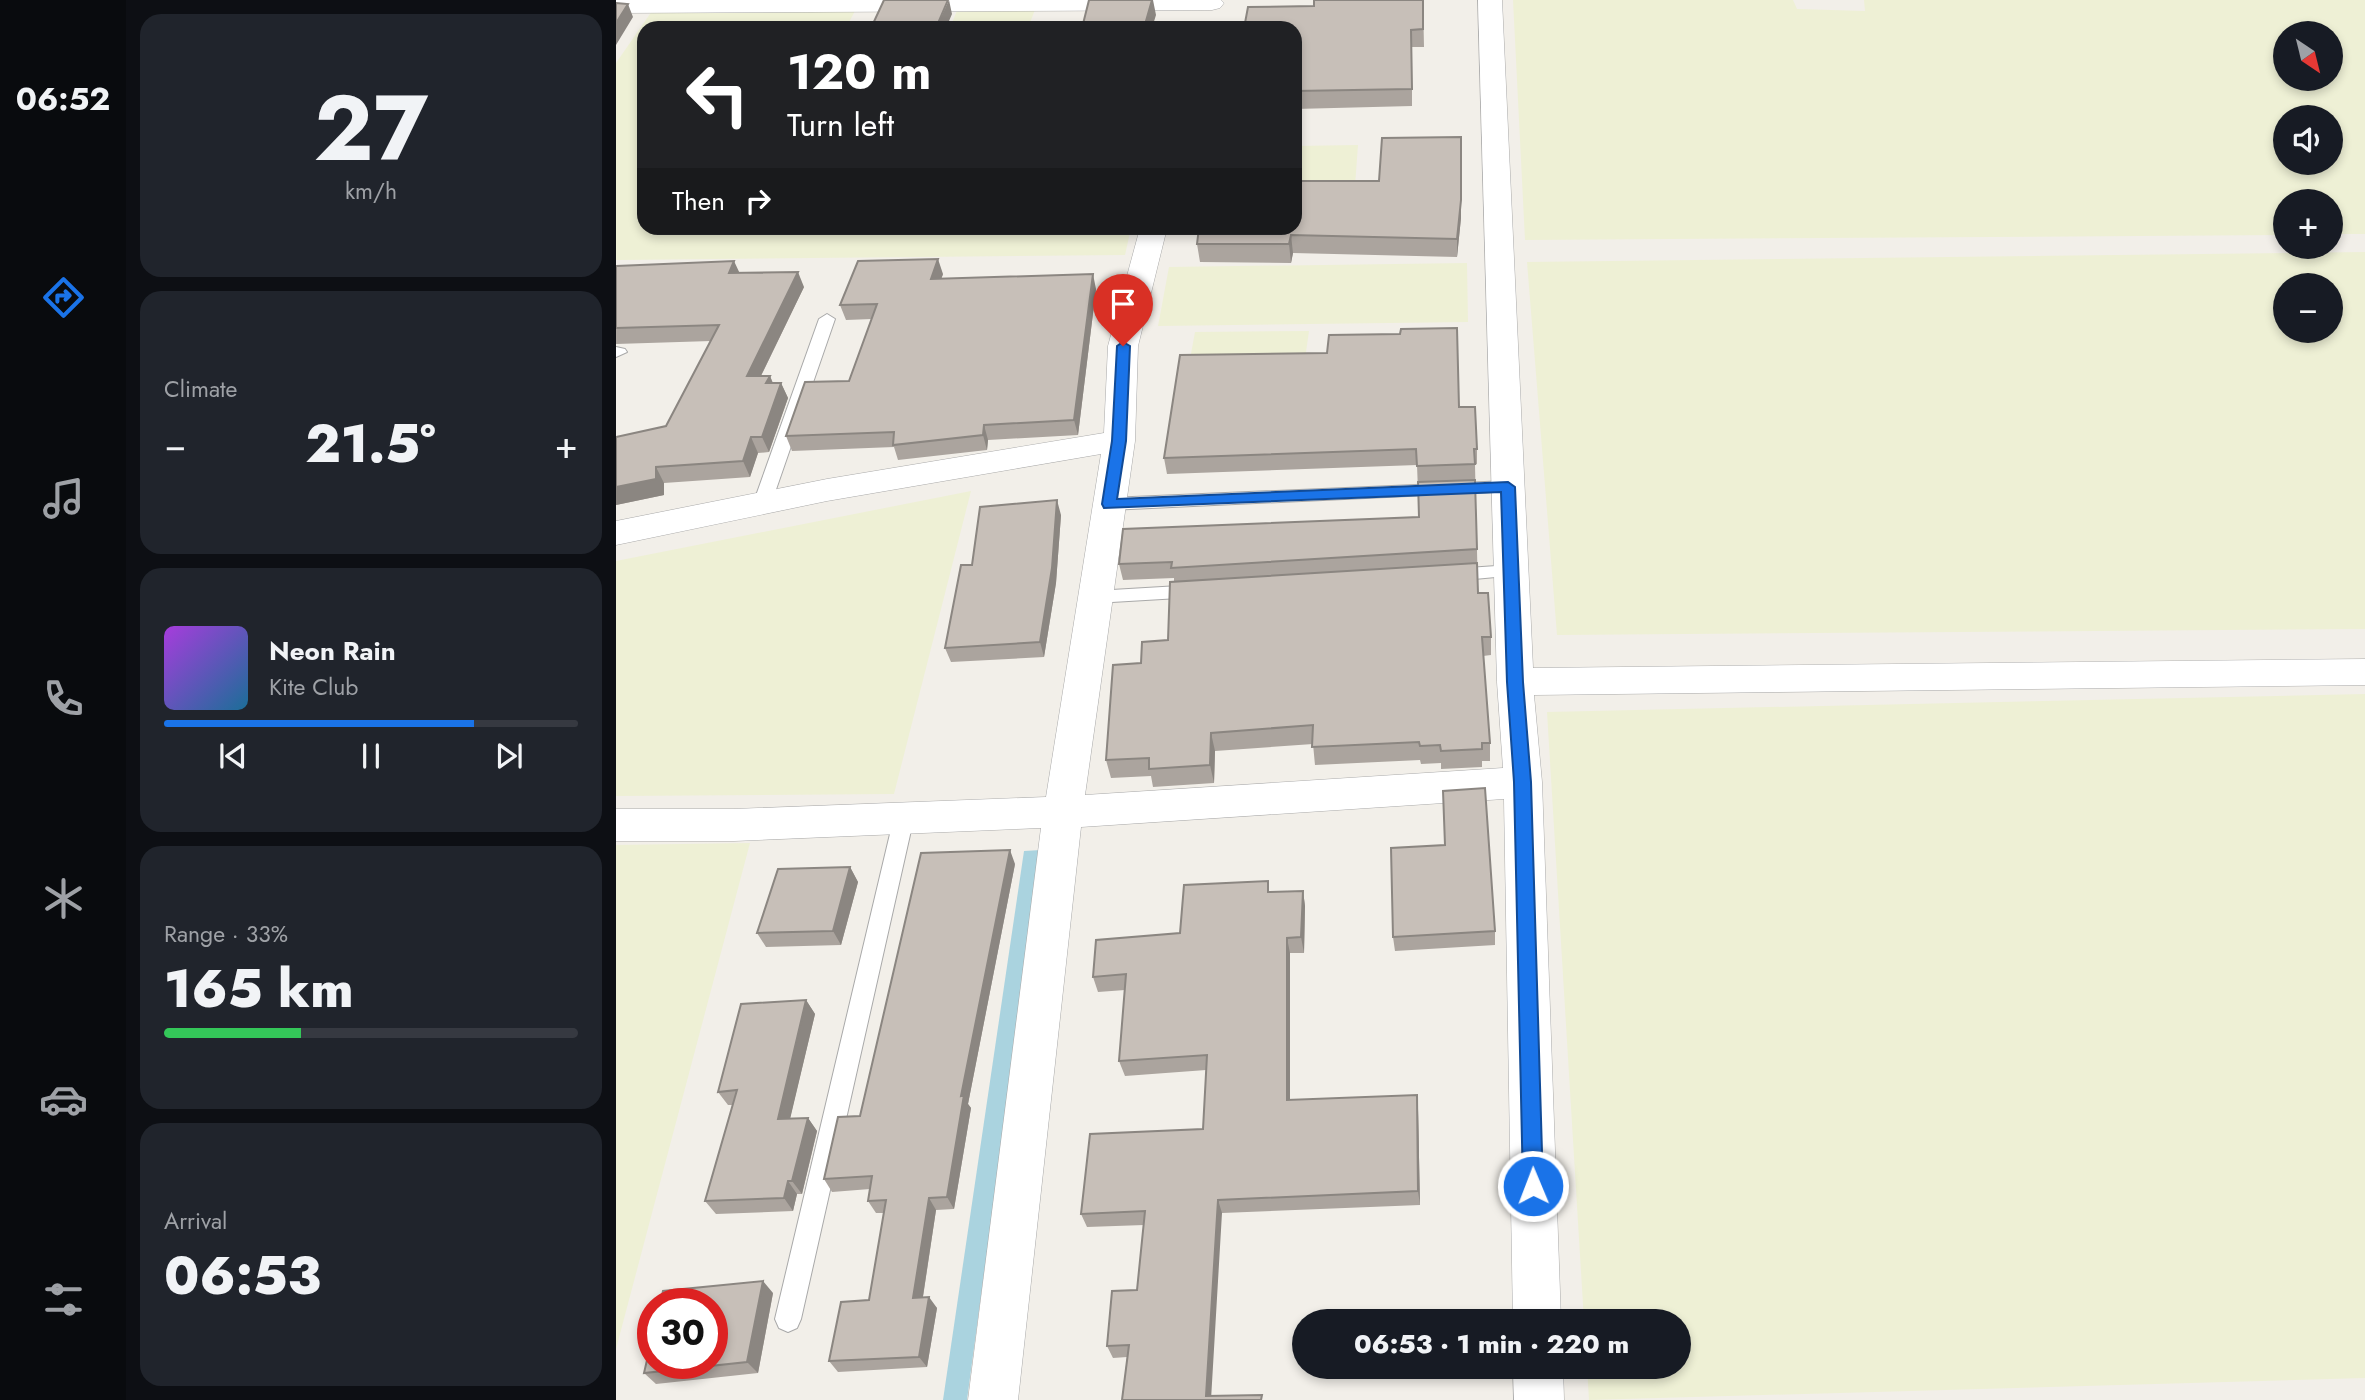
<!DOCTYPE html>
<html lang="en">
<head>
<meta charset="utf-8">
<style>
  :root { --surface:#171b24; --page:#20242c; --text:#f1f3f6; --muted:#9ea1a6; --line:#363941; --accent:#1a73e8 }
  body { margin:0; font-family:Jost,sans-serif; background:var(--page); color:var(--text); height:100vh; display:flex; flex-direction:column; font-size:26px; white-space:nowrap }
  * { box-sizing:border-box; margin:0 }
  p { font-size:23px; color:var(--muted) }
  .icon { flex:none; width:38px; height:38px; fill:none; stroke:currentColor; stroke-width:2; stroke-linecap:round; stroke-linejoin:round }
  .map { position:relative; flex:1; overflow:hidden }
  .panel { display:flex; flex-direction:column; gap:14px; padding:14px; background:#0d0f14; width:490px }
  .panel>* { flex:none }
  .top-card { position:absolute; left:21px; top:21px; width:665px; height:214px; border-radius:21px; box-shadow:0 4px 10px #0003; background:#202124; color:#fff; overflow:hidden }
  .needle { width:46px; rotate:145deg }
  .tools { position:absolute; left:1657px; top:21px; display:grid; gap:14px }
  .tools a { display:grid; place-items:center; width:70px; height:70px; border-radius:50%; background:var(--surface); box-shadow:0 4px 10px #0003; font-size:35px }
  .speed { position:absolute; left:21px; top:1288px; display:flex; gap:14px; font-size:35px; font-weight:700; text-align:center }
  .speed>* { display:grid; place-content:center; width:91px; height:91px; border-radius:50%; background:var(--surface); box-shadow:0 4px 10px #0003; line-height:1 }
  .speed .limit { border:10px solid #d22; background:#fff; color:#111 }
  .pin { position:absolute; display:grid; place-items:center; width:60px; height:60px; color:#fff; margin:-72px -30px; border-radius:50% 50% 50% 0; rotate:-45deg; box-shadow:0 0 7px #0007 }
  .pin .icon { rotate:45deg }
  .me { position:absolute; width:77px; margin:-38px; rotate:359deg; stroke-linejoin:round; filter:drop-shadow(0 0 5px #0008) }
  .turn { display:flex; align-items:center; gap:24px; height:147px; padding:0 35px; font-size:32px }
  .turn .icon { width:91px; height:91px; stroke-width:2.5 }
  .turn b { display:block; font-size:49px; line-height:60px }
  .then { display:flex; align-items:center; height:66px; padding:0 35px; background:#0003; gap:14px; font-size:26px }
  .big { font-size:52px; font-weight:800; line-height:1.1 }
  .panel .widget { flex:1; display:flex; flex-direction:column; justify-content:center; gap:10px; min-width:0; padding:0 24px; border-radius:21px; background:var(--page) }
  .panel .dial { align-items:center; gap:0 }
  .dial b { font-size:91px; line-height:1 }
  .song { display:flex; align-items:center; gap:21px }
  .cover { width:84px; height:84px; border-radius:10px; background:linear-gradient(135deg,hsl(280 70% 55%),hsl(200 70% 35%)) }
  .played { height:7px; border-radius:4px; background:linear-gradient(90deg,var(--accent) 75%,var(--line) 75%) }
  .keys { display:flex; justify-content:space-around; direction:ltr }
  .heat { display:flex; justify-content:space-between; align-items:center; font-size:38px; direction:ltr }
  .charge { height:10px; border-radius:5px; background:linear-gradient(90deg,#34c759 33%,var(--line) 0) }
  .trip { position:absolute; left:676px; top:1309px; width:399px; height:70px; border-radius:35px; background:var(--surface); box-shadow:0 4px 10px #0003; font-weight:800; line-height:70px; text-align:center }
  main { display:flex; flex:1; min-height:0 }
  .tabs { display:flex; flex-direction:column; width:126px; justify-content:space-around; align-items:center; background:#090b0e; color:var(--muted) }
  .tabs .icon { width:49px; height:49px }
  .tabs .current { color:var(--accent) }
  .tabs b { font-size:32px; color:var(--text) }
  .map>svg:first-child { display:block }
  .farmland { fill:#eef0d5; fill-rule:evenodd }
  .water { fill:#aad3df }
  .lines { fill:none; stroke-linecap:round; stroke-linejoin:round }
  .service-casing { stroke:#a9a9a9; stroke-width:2 }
  .minor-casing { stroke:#a9a9a9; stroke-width:1 }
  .service { fill:#fff; fill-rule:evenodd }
  .minor { fill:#fff; fill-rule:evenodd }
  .wall { fill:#aba49e }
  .shaded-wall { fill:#8b8681 }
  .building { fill:#c7bfb8; stroke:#8b8681; stroke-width:2 }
  .route { fill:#1a73e8; stroke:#114b97; stroke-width:2 }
</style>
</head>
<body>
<main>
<nav class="tabs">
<b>06:52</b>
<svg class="icon current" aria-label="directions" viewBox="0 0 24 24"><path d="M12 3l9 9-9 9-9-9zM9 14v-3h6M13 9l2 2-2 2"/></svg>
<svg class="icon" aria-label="music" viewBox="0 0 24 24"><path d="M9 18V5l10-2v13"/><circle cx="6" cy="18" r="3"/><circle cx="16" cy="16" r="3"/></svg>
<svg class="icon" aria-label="phone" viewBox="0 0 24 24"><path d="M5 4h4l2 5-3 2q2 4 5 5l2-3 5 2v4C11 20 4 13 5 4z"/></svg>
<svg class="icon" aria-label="climate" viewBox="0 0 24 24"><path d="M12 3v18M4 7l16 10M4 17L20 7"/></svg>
<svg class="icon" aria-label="car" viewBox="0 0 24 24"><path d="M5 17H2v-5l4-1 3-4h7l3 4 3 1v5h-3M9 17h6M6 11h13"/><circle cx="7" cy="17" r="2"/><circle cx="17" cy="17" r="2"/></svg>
<svg class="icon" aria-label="filters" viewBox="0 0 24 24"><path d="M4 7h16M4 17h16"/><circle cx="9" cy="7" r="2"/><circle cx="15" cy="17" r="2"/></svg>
</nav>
<section class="panel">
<div class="widget dial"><b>27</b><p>km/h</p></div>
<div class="widget"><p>Climate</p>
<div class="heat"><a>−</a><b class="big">21.5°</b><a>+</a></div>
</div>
<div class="widget">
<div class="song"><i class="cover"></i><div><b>Neon Rain</b><p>Kite Club</p></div></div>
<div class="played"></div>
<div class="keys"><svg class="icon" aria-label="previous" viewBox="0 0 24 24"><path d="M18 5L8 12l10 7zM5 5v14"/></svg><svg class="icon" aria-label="pause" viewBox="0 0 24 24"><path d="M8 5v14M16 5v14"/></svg><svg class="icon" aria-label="next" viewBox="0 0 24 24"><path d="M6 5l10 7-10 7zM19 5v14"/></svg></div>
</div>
<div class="widget"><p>Range · 33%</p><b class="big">165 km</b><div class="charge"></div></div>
<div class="widget"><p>Arrival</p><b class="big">06:53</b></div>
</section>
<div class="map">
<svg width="1749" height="1400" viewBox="0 0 1749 1400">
  <rect width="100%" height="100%" fill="#f2efe9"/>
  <!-- farmland -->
  <path class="farmland" d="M897,0H1177L1181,9L1249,11L1248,0H1749V234H1715V201H1670L1669,235L909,240ZM1715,33V79H1670V33ZM1715,117V163H1670V117Z
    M420,7L412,28H334L342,8Z
    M240,9L230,28H28V228H515L509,255L0,260V63L36,11Z
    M742,145L739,186L679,187V146Z
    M1749,252V629L941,635L911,262ZM1715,285V331H1670V285Z
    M851,263L852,322L542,326L553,267Z
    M693,331L689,359H574L579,332Z
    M355,491L278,794L0,796V561Z
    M1749,694V1378L973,1400L971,1367H1062V1321H968L931,712Z
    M134,843L0,1349V845Z"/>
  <!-- water -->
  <path class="water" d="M425,850L351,1400H327L408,851Z"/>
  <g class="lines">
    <!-- service casing -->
    <g class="service-casing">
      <path id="service" d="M211,314L219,319L155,504L146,510L140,508L137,504L203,319Z
        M0,347L9,349L11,352L0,357Z
        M892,481L901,487L898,491L493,510L484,504L493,498Z
        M895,565L904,571L901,575L837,581L828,575L837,569Z
        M580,585L589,591L580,597L479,603L470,597L479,591Z
        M288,809L295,811L298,817L185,1319L181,1328L172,1332L163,1328L159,1319L278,817L281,811Z"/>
    </g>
    <!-- minor casing -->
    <g class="minor-casing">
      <path id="minor" d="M0,0H605L608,3L604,8L596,10L0,13Z
        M862,0H886L917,668L1749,659V685L918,695L926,782L945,1321H897L888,799L465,827L402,1400H352L425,828L118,841H0V809H118L430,797L485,454L211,501L0,545V521L211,479L488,433L492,346L524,228H551L522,346L519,441L469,795L887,768L881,682Z
        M897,1367H947L948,1400H898Z"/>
    </g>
    <!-- service -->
    <use href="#service" class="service"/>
    <!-- minor -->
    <use href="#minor" class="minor"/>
  </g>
  <!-- wall -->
  <path class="wall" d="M807,0L808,47H796V106L679,109V28L629,23L698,6Z
    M845,218L841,257L677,253L675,263L584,262L581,244Z
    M0,266L123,273L188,287L145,376H154L157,383H165L172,398L153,452L142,453L134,477L48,483V495L0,505L50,426L95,341L0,344Z
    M327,274L325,279L480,289L462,435L372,440L371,450L282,460L278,447L176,451L170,436L233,381L256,319L230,320L224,305Z
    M843,407L861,449V464L859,465L862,593L875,637V655L867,656L874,743V761H866V767L825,769V763L805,764L804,760L699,765L697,744L599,751L598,783L537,787L535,776L495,778L490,760L525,663L552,640L558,582V578L507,580L503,564L803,517L801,465L551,474L548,458Z
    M445,515L440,583L428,657L335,662L329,648L356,565Z
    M399,864L352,1104L355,1108L338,1209L320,1210L307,1297L321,1308L311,1367L222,1372L213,1361L253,1300L268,1213H260L252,1201L254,1189L216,1192L208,1179L244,1116Z
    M234,867L242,882L225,945L150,947L141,933Z
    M687,891L689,906L688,953H674V1100L802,1109L804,1205L606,1213L506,1400L511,1357L497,1358L491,1346L521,1290L528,1225L471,1227L465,1214L587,1129L590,1070L509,1076L503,1061L509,990L482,992L477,977L564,933L654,892Z
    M879,931V945L779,951L777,937Z
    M190,1000L199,1014L174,1118H192L201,1131L186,1194H181L177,1211L100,1214L89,1201L117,1105H112L102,1092Z
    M157,1293L142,1373L40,1384L28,1373Z"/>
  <!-- shaded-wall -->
  <path class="shaded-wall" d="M333,0L336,14L330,28H320Z
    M536,0H537L540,15L536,28H528Z
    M12,4L17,17L0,45V23Z
    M845,137V218L841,257V239Z
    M675,235L677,253L675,263L673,244Z
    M322,259L327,274L320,294L315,279Z
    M118,261L125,276L113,273Z
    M182,272L188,287L137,392L131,376Z
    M477,274L480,289L462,435L458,420Z
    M154,376L160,392L150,383Z
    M165,383L172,398L153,452L146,437Z
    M368,425L372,440L371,450L367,435Z
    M135,437L142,453L134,477L127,461Z
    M40,467L48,483V495L0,505V487Z
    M441,500L445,515L440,583L428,657L424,642Z
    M595,733L599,751L598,783L594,765Z
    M394,850L399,864L352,1104L355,1108L338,1209L331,1197L345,1096Z
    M234,867L242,882L225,945L217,931Z
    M687,891L689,906L688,953L685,937Z
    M671,938L674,953V1115L671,1100Z
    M190,1000L199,1014L171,1132L162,1119Z
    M801,1095L802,1109L804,1205L802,1191Z
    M192,1118L201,1131L186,1194L176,1181Z
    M172,1181L181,1194L177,1211L168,1198Z
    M313,1198L320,1210L305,1309L297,1298Z
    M602,1200L606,1213L595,1400L590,1396Z
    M147,1281L157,1293L142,1373L131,1362Z
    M313,1297L321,1308L311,1367L303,1357Z"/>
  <!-- building -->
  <path class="building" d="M268,0H332L320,28H255Z
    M473,0H536L528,28H466Z
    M698,0H807V29L795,30L796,89L679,91V28H617L618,22L629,23L632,7L698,6Z
    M0,3L12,4L0,23Z
    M845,137V200L841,239L675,235L673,244H581L583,228H679V181H763L766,138Z
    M322,259L315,279L477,274L458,420L368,425L367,435L277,445L278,432L170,436L189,382L233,381L261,304L224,305L242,261Z
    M118,261L113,273L182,272L131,376H154L150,383H165L146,437H135L127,461L40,467V479L0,487V437L50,426L103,325L0,328V266Z
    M841,328L843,407H859L861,449H858L859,464L801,466L800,449L548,458L564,355L711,353L713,335L784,334L785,329Z
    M859,480L861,549L555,568L556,562L503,564L507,529L803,517L802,482Z
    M441,500L436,568L424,642L329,648L345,565H356L364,507Z
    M861,563L862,593H872L875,637H866L874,743H866V749L825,751L824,745L804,746L803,742L696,747L697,725L595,733L594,765L533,769V758L490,760L497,665L525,663L526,642L552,640L554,582Z
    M869,788L879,931L777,937L775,848L829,845L827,791Z
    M394,850L345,1096L348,1095L331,1197L313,1198L297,1298L313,1297L303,1357L213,1361L225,1302L253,1300L270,1200L252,1201L256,1176L208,1179L222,1117L244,1116L305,853Z
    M234,867L217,931L141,933L162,869Z
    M652,881V892L687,891L685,937L671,938V1100L801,1095L802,1191L602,1200L590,1396L646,1395L645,1400H506L513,1345L491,1346L496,1291L521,1290L529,1211L465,1214L474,1134L587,1129L591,1055L503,1061L510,974L477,977L480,940L564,933L568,885Z
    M190,1000L162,1119L192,1118L176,1181H172L168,1198L89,1201L121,1090L102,1092L125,1004Z
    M147,1281L131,1362L28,1373L37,1334V1363H96V1304H44L47,1291Z"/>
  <!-- route -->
  <path class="route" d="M507,342L514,346L510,441L501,499L892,482L899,487L907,682L915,782L927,1186L924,1193L917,1196L910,1193L907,1186L898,782L891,682L885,492L488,508L486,504L496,441L501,346Z"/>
</svg>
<div class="tools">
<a><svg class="needle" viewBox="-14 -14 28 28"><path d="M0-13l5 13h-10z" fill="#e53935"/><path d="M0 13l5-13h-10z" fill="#9ea1a6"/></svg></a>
<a><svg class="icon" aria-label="sound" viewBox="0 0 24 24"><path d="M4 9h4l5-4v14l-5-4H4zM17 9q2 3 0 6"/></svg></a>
<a>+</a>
<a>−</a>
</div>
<div class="speed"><div class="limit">30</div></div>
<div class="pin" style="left:507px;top:346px;background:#d93025"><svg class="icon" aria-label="arrive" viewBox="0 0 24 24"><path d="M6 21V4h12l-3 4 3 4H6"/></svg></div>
<svg class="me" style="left:917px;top:1186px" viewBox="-20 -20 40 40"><circle r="17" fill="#1a73e8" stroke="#fff" stroke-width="3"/><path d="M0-11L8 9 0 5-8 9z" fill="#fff"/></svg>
<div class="trip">06:53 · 1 min · 220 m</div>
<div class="top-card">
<div class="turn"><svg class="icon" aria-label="left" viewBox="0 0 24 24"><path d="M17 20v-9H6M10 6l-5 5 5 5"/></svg><div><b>120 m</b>Turn left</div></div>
<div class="then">Then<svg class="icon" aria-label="right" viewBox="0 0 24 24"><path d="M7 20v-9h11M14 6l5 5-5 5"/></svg></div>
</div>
</div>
</main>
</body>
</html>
